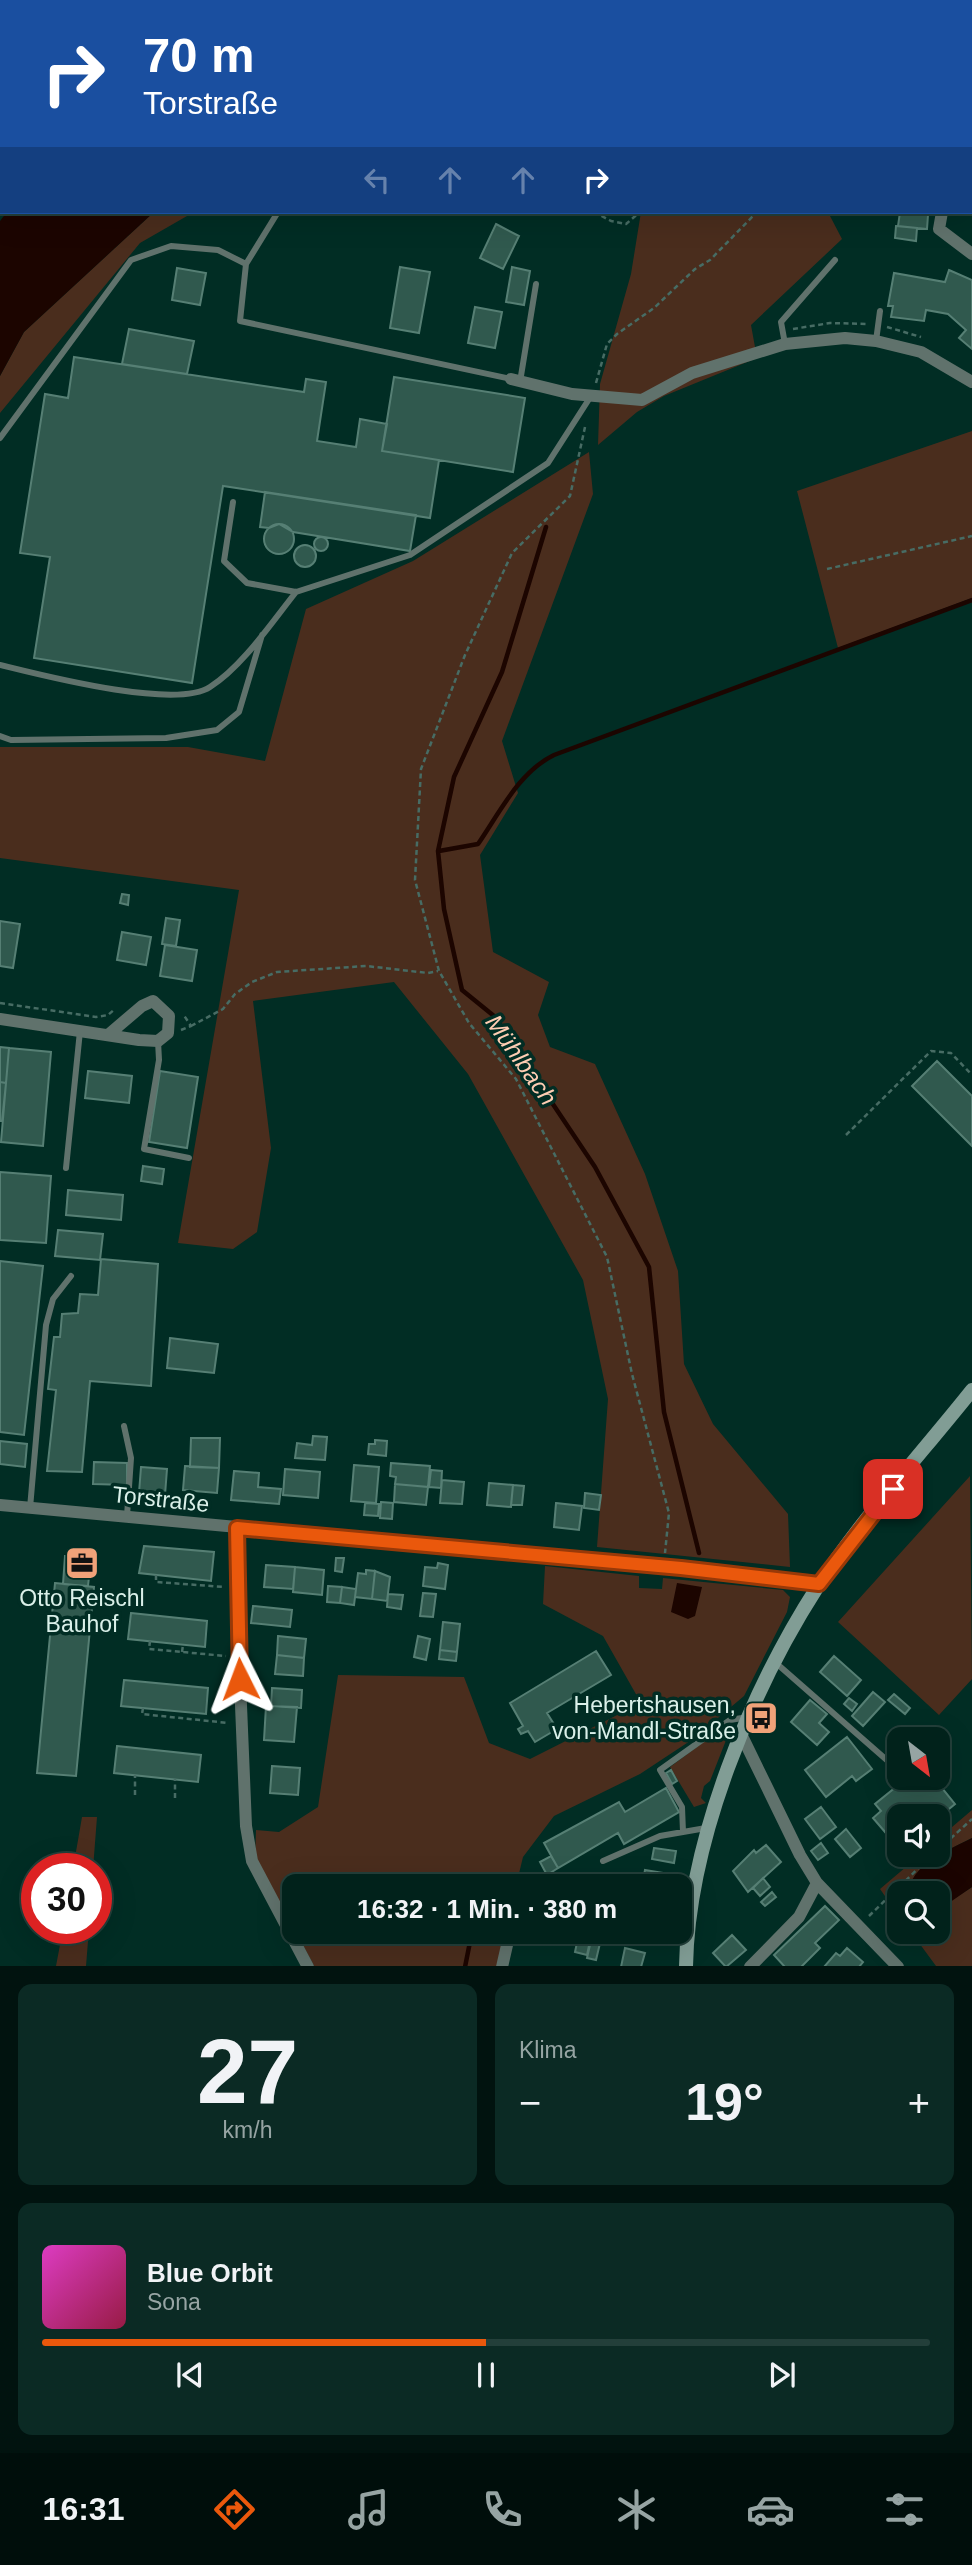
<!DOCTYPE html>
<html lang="de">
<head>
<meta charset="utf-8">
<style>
  :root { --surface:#01221b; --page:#0b2a24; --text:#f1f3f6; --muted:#96a4a3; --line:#233f3a; --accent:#ea580c }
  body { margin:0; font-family:Helvetica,sans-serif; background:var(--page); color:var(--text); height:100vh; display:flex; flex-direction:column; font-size:26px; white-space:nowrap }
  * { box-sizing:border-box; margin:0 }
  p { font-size:23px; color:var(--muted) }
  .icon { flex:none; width:38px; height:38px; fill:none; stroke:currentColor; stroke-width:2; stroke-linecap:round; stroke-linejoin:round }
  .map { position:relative; height:1966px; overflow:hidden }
  .panel { display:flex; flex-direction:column; gap:18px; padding:18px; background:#01130f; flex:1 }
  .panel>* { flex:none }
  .banner { position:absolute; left:0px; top:0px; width:973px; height:214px; box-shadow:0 7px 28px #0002,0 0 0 2px var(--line); background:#1a4fa0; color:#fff; overflow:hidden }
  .needle { width:46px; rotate:149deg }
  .controls { position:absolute; left:887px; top:1727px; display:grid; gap:14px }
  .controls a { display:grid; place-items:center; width:63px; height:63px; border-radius:14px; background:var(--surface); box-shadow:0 7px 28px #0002,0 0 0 2px var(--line); font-size:35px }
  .speed { position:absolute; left:21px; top:1853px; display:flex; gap:14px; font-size:35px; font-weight:700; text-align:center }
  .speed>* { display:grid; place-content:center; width:91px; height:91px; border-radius:50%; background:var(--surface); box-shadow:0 7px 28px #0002,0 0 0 2px var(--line); line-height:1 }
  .speed .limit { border:10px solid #d22; background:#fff; color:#111 }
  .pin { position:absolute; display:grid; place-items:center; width:60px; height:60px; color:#fff; margin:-30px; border-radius:14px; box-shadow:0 4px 10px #0006 }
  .me { position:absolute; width:77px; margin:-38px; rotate:357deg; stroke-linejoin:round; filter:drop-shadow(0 0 5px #0008) }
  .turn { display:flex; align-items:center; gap:24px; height:147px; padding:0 28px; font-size:32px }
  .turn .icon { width:91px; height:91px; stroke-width:2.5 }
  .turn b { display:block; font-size:49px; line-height:60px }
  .lanes { display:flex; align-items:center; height:66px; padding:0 28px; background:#0003; justify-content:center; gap:35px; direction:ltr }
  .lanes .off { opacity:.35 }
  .big { font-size:52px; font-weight:700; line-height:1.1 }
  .panel .widget { flex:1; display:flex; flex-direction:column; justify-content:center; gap:10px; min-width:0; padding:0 24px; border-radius:14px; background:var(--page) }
  .panel .dial { align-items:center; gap:0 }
  .dial b { font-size:91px; line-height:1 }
  .song { display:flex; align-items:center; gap:21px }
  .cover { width:84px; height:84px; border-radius:10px; background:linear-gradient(135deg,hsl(310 70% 55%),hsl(340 70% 35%)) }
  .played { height:7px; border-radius:4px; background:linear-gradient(90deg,var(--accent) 50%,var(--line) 50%) }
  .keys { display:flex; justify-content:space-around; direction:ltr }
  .heat { display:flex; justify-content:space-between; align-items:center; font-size:38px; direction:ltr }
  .panel .tiles { flex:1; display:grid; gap:18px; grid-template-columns:1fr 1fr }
  .widget:last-child { grid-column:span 2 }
  .trip { position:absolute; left:282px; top:1874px; width:410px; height:70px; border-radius:14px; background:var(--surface); box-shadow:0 7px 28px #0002,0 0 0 2px var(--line); font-weight:700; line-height:70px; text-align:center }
  .tab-bar { display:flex; height:112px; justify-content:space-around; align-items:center; background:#000e0b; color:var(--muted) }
  .tab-bar .icon { width:49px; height:49px }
  .tab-bar .selected { color:var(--accent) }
  .tab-bar b { font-size:32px; color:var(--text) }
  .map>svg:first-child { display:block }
  .green { fill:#4a2d1d }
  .water { fill:#1c0500 }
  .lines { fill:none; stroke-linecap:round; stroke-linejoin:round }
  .stream { stroke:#1c0500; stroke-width:4.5 }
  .river { stroke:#1c0500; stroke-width:26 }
  .building { fill:#30594e; stroke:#567f74; stroke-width:2 }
  .path { stroke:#476c64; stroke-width:2.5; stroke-dasharray:5 3.5; stroke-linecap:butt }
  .service { stroke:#60726c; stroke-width:6 }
  .minor { stroke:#60726c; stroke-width:12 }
  .secondary { stroke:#819d95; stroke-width:14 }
  .route-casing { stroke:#983908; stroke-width:18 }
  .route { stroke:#ea580c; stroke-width:12 }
  .labels { text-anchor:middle; stroke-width:7; stroke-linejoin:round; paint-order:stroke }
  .street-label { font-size:23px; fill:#daf0e9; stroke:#012d24 }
  .poi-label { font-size:23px; fill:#daf0e9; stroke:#012d24 }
  .water-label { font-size:24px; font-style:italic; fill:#fecdb3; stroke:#012d24 }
</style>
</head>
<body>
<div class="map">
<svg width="972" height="1967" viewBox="0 0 972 1967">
  <rect width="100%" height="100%" fill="#012d24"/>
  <!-- green -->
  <path class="green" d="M65,0H241L238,2Z
    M154,212H194L140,243L0,413V376L24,332Z
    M641,212H834L830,216L842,239L751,325L757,358L664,396L637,412L598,445L600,384L631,274Z
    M972,431V598L838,648L797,491Z
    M589,452L593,494L502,741L518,793L480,855L493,952L549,982L538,1015L550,1047L595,1064L645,1174L678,1271L684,1364L713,1424L788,1514L790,1567L597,1547L608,1399L583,1280L468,1074L394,982L253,1001L271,1148L257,1232L233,1249L178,1243L239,890L0,858V747H188L265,761L306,609L413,561Z
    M970,1476L972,1679L939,1715L838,1622Z
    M545,1566L639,1576V1588L662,1589L663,1578L783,1590L790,1597L787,1612L744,1696L693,1739L640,1774L554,1816L523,1857L516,1886H294V1929L255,1859L256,1830L279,1832L318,1807L338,1675L464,1677L489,1743L530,1759L641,1703L603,1636L543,1604Z
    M732,1725L710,1781L704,1786L701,1798L706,1803L694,1807L670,1767L721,1729Z
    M972,1810V1838L940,1854L909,1888L913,1893L900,1894L899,1916L880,1889L920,1855H938V1839Z
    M82,1817H97L93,1869H73Z
    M972,1887V1966H936L911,1932H938V1906H943Z
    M63,1929H89L86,1966H56Z
    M296,1932H506L497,1967L314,1966Z"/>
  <!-- water -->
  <path class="water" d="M241,0H972V12L971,2H239Z
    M7,212H154L24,332L0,376V221Z
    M677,1583L702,1587L695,1616L688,1619L671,1612Z
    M972,1838V1887L943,1907L938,1906V1894L913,1893L909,1888C916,1862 949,1850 972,1838Z"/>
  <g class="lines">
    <!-- stream -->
    <path class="stream" d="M546,527L502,672L454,777L438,851L444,909L462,990L494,1016L595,1167L649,1267L664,1412L699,1553
      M439,851L478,844C500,812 519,772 554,755L972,600
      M465,1967L472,1932"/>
    <!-- river -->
    <path class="river" d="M108,0V2"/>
  </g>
  <!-- building -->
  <path class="building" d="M900,212L928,215L927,229L898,226Z
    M900,212H929L928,215Z
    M496,224L519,236L503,269L480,258Z
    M896,226L917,228L916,241L895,238Z
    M400,267L430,272L419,333L390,328Z
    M512,267L530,271L524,305L506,302Z
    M177,268L206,273L200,305L172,300Z
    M949,270L972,280V349L959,338L966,330L948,314L926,310L924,321L891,317L893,306H888L894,273L945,282Z
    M475,307L502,312L495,348L468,343Z
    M129,329L194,341L187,374L122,364Z
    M74,357L304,392L306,379L326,382L317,441L356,447L360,419L387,424L382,451L439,460L430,518L223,486L192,683L34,658L50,557L20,553L45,394L68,398Z
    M394,377L525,398L513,472L382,451Z
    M265,492L416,515L410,551L293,532L279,524L269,528L260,527Z
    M264 539a15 15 0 1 1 30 0a15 15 0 1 1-30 0Z
    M314 544a7 7 0 1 1 14 0a7 7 0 1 1-14 0Z
    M294 556a11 11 0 1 1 22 0a11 11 0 1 1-22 0Z
    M122,894L129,895L128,905L120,903Z
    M166,918L180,920L176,946L162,944Z
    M0,921L20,924L13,968L0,966Z
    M122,932L151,937L146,965L117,960Z
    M165,945L197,950L192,981L160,976Z
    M0,1047L9,1048L6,1083L0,1082Z
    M9,1048L51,1052L43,1146L1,1142Z
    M937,1061L972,1096V1146L912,1086Z
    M88,1071L132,1076L129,1103L85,1098Z
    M160,1071L198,1077L187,1148L149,1142Z
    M0,1082L6,1083L2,1121H0Z
    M143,1166L164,1169L162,1184L141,1181Z
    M0,1172L51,1176L46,1243L0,1240Z
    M68,1190L123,1195L121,1220L66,1215Z
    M58,1230L103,1234L100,1260L55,1256Z
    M101,1259L158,1264L151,1386L90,1381L82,1472L47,1471L56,1390L48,1389L54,1337H60L62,1314L78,1313L80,1294L98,1295Z
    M0,1261L43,1266L24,1435L0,1432Z
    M170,1338L218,1344L214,1373L167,1368Z
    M313,1436L327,1437L325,1460L295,1458L297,1443L312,1445Z
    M191,1438H220L219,1468L190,1467Z
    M375,1440L387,1441L386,1456L368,1454L369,1444H375Z
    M0,1441L27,1444L25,1467L0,1464Z
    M94,1462L127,1463V1485L93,1484Z
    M391,1463L430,1466L428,1487L395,1484L396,1477L390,1476Z
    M354,1465L379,1467L376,1503L351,1501Z
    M185,1466L219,1468L217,1493L183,1490Z
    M141,1467L167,1469L165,1495L139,1493Z
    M285,1469L320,1472L318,1498L283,1495Z
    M431,1470L442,1471L441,1488L429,1487Z
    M234,1471L259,1473L258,1487L281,1489L279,1504L231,1500Z
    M442,1480L464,1482L462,1504L440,1503Z
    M489,1483L513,1485L511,1507L487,1505Z
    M395,1484L428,1487L426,1505L394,1502Z
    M513,1485L524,1486L522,1505H511Z
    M585,1493L601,1495L599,1510L584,1508Z
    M381,1502L393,1503L392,1519L380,1518Z
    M365,1503L379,1504L378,1516L364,1515Z
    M556,1503L582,1506L579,1530L554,1527Z
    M144,1546L214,1552L211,1581L139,1573Z
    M65,1556L91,1558L88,1586L63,1584Z
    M336,1558H344L342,1572L335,1571Z
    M438,1563L448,1565L445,1589L423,1586L425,1567L437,1568Z
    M266,1565L295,1567L293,1589L264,1587Z
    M295,1567L324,1570L322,1595L293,1592Z
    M366,1570L375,1571L372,1599L355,1597L358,1573L366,1574Z
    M375,1571L390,1577L387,1601L372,1599Z
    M55,1583L94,1587L76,1776L37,1773Z
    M328,1586L342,1587L340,1603L327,1602Z
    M342,1587L356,1589L354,1605L340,1603Z
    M423,1593L436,1594L433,1617L420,1616Z
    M388,1594L403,1595L401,1609L387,1607Z
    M253,1606L292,1610L290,1627L251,1623Z
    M131,1613L207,1621L205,1647L128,1639Z
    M443,1622L460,1624L457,1652L440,1650Z
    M278,1636L306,1639L304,1658L277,1655Z
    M418,1636L430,1639L426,1660L414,1657Z
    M440,1650L457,1652L456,1661L439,1659Z
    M596,1651L611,1675L547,1713L557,1729L535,1742L528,1731L521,1734L518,1729L523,1726L510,1703Z
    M277,1655L304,1658L303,1676L275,1674Z
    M834,1656L861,1680L847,1696L820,1672Z
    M124,1680L208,1688L206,1714L121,1706Z
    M272,1688L302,1690L301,1708L271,1706Z
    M873,1692L885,1702L863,1726L852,1716Z
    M894,1694L910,1708L905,1714L888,1700Z
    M849,1698L857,1704L852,1711L844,1704Z
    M810,1700L827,1714L819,1723L829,1732L817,1745L791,1722Z
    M266,1706L297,1707L294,1742L264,1740Z
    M847,1737L872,1769L856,1781L852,1776L826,1797L805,1770Z
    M117,1746L201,1755L198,1782L114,1773Z
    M272,1766L300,1768L298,1795L270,1793Z
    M671,1770L677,1781L672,1784L666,1773Z
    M907,1778H934L955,1804L938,1818L900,1816V1831L894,1824L885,1832L873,1818L881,1811L875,1804Z
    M666,1788L679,1812L624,1844L618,1833L558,1868L544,1843L619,1802L625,1812Z
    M821,1807L836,1827L820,1839L805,1819Z
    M846,1829L861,1848L850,1857L835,1839Z
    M821,1843L828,1853L818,1860L811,1851Z
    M900,1844V1855H906L895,1864L887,1854Z
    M766,1845L781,1862L748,1892L733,1871L754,1850L756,1853Z
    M654,1848L676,1851L674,1863L652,1859Z
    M551,1856L558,1868L547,1875L540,1862Z
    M645,1870L676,1875L674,1886H642Z
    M763,1878L770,1887L760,1896L753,1888Z
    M772,1892L776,1897L765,1906L761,1902Z
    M825,1906L839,1920L815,1943L820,1948L801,1967H785L774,1955Z
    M593,1932H608L607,1940L601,1939L596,1960L587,1958Z
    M579,1933L591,1936L587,1955L575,1952Z
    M732,1935L746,1950L726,1967L713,1953Z
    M625,1948L645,1953L641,1967H621Z
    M847,1948L863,1962L859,1967H824L836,1953L840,1956Z"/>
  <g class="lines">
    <!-- path -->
    <path class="path" d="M172,0L173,2
      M215,0L217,2
      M60,2V0
      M155,2V0
      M195,2L202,0
      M971,27H972
      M0,175L2,172
      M594,212L611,221L626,224L640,212
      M887,327L921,337
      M793,329L830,323L867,324
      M596,383L607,344L617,334L654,308L695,269L710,260L757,212
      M585,427L570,496L512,553L465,655L421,769L415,880L439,971L469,1023L516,1079L607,1257L632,1374L669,1513L665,1553
      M827,569L972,536
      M0,1003L96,1017L108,1015L115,1009
      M191,1026L223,1009L235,994L252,982L277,972L366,966L428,973L438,971
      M181,1030L191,1026L183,1014
      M846,1135L931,1051L951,1053L972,1075
      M156,1575V1582L224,1587
      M150,1641L149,1649L226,1656
      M182,1652L183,1645
      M143,1708L142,1714L228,1723
      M135,1795V1775
      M175,1798V1779
      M938,1850L972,1819
      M869,1916L932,1855"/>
    <!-- service -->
    <path class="service" d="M278,212L246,264L240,321L511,379
      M876,341L880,311
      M785,344L781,322L835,260
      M520,382L536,284
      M0,438L131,260L171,246L218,250L246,264
      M233,502L224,561L247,583L296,592L410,555L548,463L591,396
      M0,665C41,675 175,710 210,687C242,667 272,622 296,592
      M0,736L11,740L166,738L217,730L239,712L262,635
      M158,1041L159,1060L144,1149L189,1158
      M66,1168L80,1031
      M124,1426L131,1458L127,1516
      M30,1508L46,1325L53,1299L71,1276
      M776,1663L897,1769
      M683,1832L682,1807L660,1770L730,1720L748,1717
      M603,1861L660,1836L706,1828"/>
    <!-- minor -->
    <path class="minor" d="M971,155H972
      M942,212L939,229L972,254
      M511,379L572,394L642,400L692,373L785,344L845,338L876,341L921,352L972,382
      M0,1019L139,1040L158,1041L168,1033L169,1016L153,1001L142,1006L108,1035
      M0,1505L699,1570L819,1584
      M238,1528V1633L246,1826L252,1861L308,1967
      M741,1734L800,1855L817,1883L898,1967
      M502,1967L510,1932
      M750,1967L799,1917L817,1883"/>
    <!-- secondary -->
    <path class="secondary" d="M686,1967C688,1842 751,1690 818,1586C863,1517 921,1454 972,1390"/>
  </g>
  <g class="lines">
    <!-- route casing -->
    <g class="route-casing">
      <path id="route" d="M240,1679L237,1528L681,1568L819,1584L893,1489"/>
    </g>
    <!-- route -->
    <use href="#route" class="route"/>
  </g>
  <!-- icons -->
  <defs>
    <g id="office-square" transform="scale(1.75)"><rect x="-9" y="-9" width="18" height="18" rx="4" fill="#f0a279" stroke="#012d24"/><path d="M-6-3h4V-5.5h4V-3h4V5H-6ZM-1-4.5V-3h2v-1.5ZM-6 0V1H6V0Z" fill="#111"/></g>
    <g id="bus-square" transform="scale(1.75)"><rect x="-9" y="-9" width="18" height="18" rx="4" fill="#f0a279" stroke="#012d24"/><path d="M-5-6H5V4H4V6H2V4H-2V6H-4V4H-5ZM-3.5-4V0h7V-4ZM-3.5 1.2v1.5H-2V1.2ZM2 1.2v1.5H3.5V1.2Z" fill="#111"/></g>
  </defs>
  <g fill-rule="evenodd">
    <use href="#office-square" x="82" y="1563"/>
    <use href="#bus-square" x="761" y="1718"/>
  </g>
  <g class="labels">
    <!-- street labels -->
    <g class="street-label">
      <text transform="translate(161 1499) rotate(6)" y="8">Torstraße</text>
    </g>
    <!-- poi labels -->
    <g class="poi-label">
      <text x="82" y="1606">Otto Reischl<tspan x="82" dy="26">Bauhof</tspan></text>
      <text x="736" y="1713" text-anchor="end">Hebertshausen,<tspan x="736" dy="26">von-Mandl-Straße</tspan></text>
    </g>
    <!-- water labels -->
    <g class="water-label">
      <text transform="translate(521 1060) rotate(55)" y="8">Mühlbach</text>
    </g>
  </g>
</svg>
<div class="controls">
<a><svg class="needle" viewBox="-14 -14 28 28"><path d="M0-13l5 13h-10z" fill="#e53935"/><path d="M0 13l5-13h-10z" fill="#96a4a3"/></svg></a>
<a><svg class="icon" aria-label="sound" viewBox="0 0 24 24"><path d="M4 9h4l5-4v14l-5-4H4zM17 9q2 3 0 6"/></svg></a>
<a><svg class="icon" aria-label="search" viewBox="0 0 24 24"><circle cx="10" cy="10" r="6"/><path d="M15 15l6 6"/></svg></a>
</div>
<div class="speed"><div class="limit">30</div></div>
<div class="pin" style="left:893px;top:1489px;background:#d93025"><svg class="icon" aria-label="arrive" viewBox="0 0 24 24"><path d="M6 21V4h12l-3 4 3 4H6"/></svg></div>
<svg class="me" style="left:240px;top:1679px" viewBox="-20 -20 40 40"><path d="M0-17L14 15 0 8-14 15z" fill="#ea580c" stroke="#fff" stroke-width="4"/></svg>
<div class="trip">16:32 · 1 Min. · 380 m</div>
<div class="banner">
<div class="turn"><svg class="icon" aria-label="right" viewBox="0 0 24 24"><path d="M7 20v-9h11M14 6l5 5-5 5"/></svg><div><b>70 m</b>Torstraße</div></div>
<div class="lanes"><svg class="icon off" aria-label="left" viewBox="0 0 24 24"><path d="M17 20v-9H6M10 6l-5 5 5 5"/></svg><svg class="icon off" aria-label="ahead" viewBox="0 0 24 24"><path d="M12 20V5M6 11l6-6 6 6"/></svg><svg class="icon off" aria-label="ahead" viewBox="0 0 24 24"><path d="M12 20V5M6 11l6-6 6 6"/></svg><svg class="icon" aria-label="right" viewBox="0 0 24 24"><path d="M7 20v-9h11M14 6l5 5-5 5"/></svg></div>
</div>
</div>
<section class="panel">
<div class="tiles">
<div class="widget dial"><b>27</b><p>km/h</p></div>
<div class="widget"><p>Klima</p>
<div class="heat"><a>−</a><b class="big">19°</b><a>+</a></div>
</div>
<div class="widget">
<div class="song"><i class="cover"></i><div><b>Blue Orbit</b><p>Sona</p></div></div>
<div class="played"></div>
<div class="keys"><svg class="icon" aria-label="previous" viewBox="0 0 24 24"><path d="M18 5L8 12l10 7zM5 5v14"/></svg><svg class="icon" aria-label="pause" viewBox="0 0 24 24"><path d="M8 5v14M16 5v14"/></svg><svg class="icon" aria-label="next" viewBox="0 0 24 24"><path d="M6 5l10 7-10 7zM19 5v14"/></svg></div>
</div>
</div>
</section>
<nav class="tab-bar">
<b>16:31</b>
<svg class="icon selected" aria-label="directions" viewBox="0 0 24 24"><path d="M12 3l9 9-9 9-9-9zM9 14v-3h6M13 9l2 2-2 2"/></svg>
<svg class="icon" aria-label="music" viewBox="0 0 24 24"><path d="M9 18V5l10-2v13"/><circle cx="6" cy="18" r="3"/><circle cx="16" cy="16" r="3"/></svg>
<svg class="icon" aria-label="phone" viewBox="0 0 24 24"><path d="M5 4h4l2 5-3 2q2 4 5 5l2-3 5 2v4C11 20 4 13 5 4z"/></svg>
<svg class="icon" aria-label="climate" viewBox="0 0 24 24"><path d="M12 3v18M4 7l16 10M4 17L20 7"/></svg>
<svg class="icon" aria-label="car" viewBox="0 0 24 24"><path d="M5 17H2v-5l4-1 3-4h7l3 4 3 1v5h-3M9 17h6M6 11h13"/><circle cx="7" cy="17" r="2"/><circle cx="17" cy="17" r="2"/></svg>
<svg class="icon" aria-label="filters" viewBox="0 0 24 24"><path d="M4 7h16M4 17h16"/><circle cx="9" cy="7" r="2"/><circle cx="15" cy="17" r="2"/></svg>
</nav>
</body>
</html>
